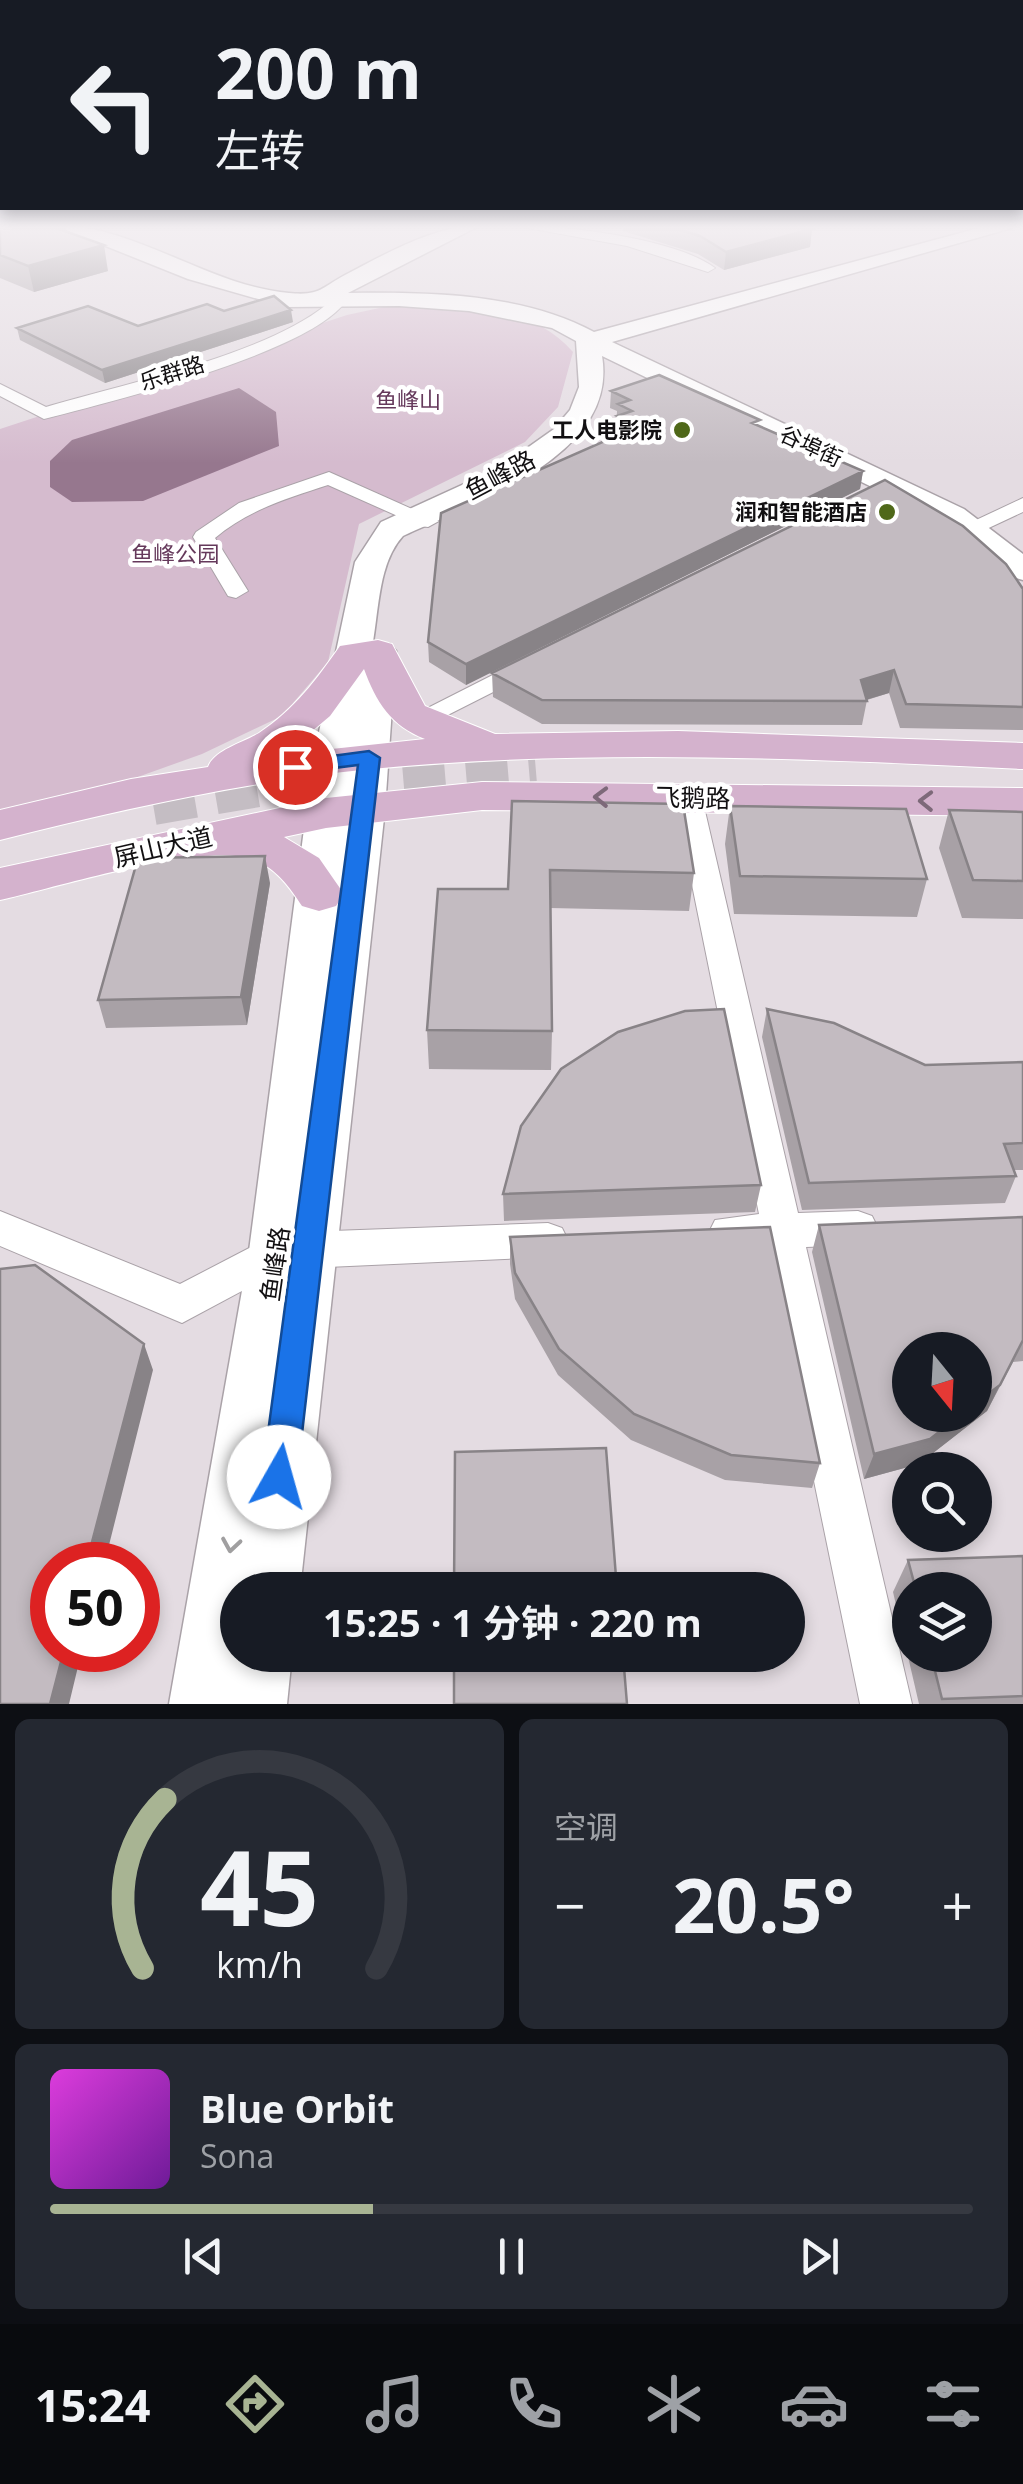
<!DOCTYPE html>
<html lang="zh">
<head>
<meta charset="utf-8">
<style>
  :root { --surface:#171b24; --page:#242831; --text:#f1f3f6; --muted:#9ea1a6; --line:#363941; --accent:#a8b493 }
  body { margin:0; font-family:"Open Sans","Noto Sans SC",sans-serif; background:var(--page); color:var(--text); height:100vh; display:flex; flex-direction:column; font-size:38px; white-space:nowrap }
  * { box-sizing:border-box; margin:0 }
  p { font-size:32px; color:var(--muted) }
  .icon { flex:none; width:55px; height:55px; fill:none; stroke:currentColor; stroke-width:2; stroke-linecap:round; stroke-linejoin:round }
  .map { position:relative; height:1704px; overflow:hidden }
  .details { display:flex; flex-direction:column; gap:15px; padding:15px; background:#0d0f14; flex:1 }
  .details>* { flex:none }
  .hud { position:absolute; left:0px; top:0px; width:1025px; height:210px; box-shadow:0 5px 15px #0003; background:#171b24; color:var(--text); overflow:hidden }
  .needle { width:65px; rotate:162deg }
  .tools { position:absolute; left:892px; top:1332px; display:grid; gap:20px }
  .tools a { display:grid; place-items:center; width:100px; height:100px; border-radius:50%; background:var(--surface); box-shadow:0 5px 15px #0003; font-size:50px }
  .speed { position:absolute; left:30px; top:1542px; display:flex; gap:20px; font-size:50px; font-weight:700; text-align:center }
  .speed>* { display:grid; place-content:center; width:130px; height:130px; border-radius:50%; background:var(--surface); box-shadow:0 5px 15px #0003; line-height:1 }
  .speed .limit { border:15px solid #d22; background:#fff; color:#111 }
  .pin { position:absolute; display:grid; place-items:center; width:85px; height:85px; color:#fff; margin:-42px; border:5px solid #fff; border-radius:50%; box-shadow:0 2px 10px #0007 }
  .me { position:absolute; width:110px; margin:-55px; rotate:7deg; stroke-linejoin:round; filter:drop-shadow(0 0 8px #0008) }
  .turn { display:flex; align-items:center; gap:35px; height:210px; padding:0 50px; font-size:45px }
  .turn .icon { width:130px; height:130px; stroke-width:2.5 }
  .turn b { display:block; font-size:70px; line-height:85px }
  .big { font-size:75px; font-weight:700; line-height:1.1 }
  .details .tile { flex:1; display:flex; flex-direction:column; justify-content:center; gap:15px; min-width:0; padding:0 35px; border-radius:15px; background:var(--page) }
  .details .dial { align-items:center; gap:0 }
  .dial svg { height:260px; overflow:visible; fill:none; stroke:var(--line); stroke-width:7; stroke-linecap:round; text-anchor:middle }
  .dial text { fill:var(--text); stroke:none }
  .song { display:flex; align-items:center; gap:30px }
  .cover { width:120px; height:120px; border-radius:15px; background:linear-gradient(135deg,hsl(300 70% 55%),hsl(280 70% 35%)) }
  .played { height:10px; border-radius:5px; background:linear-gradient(90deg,var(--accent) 35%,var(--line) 35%) }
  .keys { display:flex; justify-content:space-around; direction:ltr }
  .heat { display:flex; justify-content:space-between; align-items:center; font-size:55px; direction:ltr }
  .details .tiles { flex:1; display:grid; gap:15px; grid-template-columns:1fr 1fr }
  .tile:last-child { grid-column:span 2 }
  .trip { position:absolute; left:220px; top:1572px; width:585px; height:100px; border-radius:50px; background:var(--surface); box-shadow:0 5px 15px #0003; font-weight:700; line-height:100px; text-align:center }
  .dock { display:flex; height:160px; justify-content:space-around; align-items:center; background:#090b0e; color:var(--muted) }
  .dock .icon { width:70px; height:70px }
  .dock .selected { color:var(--accent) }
  .dock b { font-size:45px; color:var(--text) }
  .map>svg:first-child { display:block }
  .green { fill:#d5bbce }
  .water { fill:#96778e }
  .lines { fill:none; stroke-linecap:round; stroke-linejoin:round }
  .primary-tunnel { stroke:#c4bdc3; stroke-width:42; stroke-dasharray:42 21; stroke-linecap:butt }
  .street-casing { stroke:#aaa2a8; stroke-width:2 }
  .secondary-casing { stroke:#aaa2a8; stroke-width:3 }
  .primary-casing { stroke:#fff; stroke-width:2 }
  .street { fill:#fff; fill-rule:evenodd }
  .secondary { fill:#fff; fill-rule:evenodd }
  .primary { fill:#d4b2cd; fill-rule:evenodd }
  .wall { fill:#a8a1a6; fill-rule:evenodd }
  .shaded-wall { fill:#888387 }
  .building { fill:#c3bbc1; stroke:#888387; stroke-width:2.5 }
  .oneway { stroke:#7d6979 }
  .oneway2 { stroke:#a09fa0 }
  .route { fill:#1a73e8; stroke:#114b97; stroke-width:2.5 }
  .poi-dot { fill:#4f6819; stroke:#fff; stroke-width:4 }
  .labels { text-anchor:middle; stroke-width:9; stroke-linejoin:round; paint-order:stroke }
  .far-street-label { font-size:22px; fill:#121012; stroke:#fff }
  .far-park-label { font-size:22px; fill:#65395b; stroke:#fff }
  .far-poi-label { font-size:22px; font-weight:bold; fill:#121012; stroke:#fff; text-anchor:end }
  .street-label { font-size:25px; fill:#121012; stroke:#fff }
</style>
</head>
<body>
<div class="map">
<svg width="1023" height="1704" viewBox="0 0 1023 1704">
  <rect width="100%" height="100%" fill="#e4dce2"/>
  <!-- green -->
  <path class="green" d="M398,304C459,308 530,302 573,352L558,407L525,442L359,524L328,662L282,716L202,754L107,788L0,812V429L347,315Z"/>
  <!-- water -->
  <path class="water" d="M239,388L276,412L279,446L143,501L72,502L50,487V461L72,440Z"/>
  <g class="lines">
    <!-- primary-tunnel -->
    <path class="primary-tunnel" d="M153,804L287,781L535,760"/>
    <!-- street casing -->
    <g class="street-casing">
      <path id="street" d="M511,225C562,225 675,238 715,268L708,272L627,246Z
        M325,297H337L342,306C297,356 113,401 44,419L0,396V384L46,407C126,383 262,356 326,305Z
        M329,472L439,521L428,527L420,526L328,485C288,498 248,510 215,538L248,591L236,598L228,596L193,537L196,532L239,503Z
        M1023,498V512L978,533L970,534L959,528Z
        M526,658L535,661L539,666L535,671L426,726H408L404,720Z
        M691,802L705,811L798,1213L858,1211L872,1216L878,1228L872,1240L858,1245L806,1247L912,1704H860L766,1248L729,1249L715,1244L709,1232L715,1220L759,1214L677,811Z
        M0,1211L180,1284L278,1233L548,1223L562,1228L568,1240L562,1252L548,1257L283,1269L182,1323L0,1246Z"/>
    </g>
    <!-- secondary casing -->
    <g class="secondary-casing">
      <path id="secondary" d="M53,225C134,224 208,286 289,293C320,296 321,288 345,275C385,254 436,225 481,225L348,293C428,292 522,293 594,332L990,225H1022L612,342L964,509L1023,554V580L1012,577L942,521L602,356C619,456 475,502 403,536C379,562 379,607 373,642L390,644L396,651L385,809L300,1590H238V1655H292L287,1704H169L249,1251L313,760L355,562L381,522L499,468L554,429L570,410L579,387L576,341L552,328L469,311L399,306L286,307L188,279Z"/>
    </g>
    <!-- primary casing -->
    <g class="primary-casing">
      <path id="primary" d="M378,640L392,644L425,706L495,734L678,731L1023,743V769C794,758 563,747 334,773C222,787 110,812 0,840V810L131,779L208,767C214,750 242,743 259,733C294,710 317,679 340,646ZM364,669C376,702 391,726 425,739L285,754L330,716Z
        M482,782L1023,788V816L482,810L326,828L284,837L319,858L344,894L336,906L319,911L302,906C289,886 275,867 252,859C199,842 59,887 0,900V868L326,798Z"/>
    </g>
    <!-- street -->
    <use href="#street" class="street"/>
    <!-- secondary -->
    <use href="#secondary" class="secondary"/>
    <!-- primary -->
    <use href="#primary" class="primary"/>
  </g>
  <!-- wall -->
  <path class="wall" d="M0,225H65L67,232L108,271L34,292L0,278Z
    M624,225H800L812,229L810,247L724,270L698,254L623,231Z
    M224,311L293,322L105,383L20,340L17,328L138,326Z
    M611,391L759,426L863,471L860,489L466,685L429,662L428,642L620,435L616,433L617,411L610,408Z
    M1023,589V730L900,728L889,693L867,700L862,725L542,724L493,697L492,673Z
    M512,801L694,873L689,911L550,908L552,1031L551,1070L429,1069L427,1030L508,889Z
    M730,806L927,879L917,917L734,914L725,844Z
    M949,810L1023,812V919L962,918L939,848Z
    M270,883L247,1025L106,1028L98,1000Z
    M767,1009L925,1065L1023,1062V1170H1014L1016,1176L1005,1203L802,1210L762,1037Z
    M761,1185L755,1212L504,1221L503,1194Z
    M1023,1217V1361L1013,1362L987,1411L919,1464L864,1479L812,1252L819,1225Z
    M510,1237L820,1463L812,1488L725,1480L631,1440L558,1375L515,1299L510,1264Z
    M1023,1556V1704H919L893,1592L908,1560ZM910,1590H916L975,1655H910Z"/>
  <!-- shaded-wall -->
  <path class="shaded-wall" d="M42,225H65L69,241Z
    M812,229L810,247L724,270L726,252Z
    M104,245L108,271L34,292L28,266Z
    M291,310L293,322L105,383L102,370Z
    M863,471L860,489L466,685V664Z
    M894,670L889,693L862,701L861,680Z
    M265,856L270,883L247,1025L241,997Z
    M1023,1340L987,1411L919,1464L864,1479L874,1454L961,1415H975V1404Z
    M144,1344L153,1370L104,1565H86Z
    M64,1650H82L69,1704H50Z"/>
  <!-- building -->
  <path class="building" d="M0,225H48L104,245L28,266L0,255Z
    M663,225H800L812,229L726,252L700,236Z
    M274,296L291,310L102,370L17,328L88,306L138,326L207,304L224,311Z
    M659,375L760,420L752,423L863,471L466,664L428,642L441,513L639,426L617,416L632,411L618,404L630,400L611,391Z
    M885,480L963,526L1006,564L1023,589V707L906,704L894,670L861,680L867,701L542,700L492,673Z
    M512,801L683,804L694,873L550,870L552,1031L427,1030L438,889H508Z
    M730,806L906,809L927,879L740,876Z
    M949,810L1023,812V881L973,880Z
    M265,856L241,997L98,1000L138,858Z
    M724,1009L761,1185L503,1194L521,1126L561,1069L618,1032L685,1011Z
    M767,1009L834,1023L925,1065L1023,1062V1143L1004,1144L1016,1176L809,1183Z
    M1023,1217V1340L1000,1385L975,1404V1350H910V1415H961L930,1439L874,1454L819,1225Z
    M770,1227L820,1463L731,1455L634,1414L559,1349L515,1273L510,1237Z
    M35,1265L144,1344L86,1565H52V1650H64L50,1704H0V1269Z
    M606,1448L617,1590H454L455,1452Z
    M1023,1556V1696L942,1699L931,1655H975V1590H916L908,1560Z
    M454,1655H623L627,1704H454Z"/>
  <!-- one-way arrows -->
  <defs><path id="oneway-chevron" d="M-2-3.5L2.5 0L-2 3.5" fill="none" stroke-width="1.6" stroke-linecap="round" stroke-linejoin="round" transform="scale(2.5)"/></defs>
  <g class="oneway">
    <use href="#oneway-chevron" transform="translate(601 797) rotate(-179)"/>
    <use href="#oneway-chevron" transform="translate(926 801) rotate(-179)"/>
  </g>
  <use class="oneway2" href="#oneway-chevron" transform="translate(231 1545) rotate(99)"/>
  <!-- sky -->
  <linearGradient id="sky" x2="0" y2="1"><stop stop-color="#879cc4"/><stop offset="0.49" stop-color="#f3eff2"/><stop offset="1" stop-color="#f3eff2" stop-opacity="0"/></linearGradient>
  <rect width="1023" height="463" fill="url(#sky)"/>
  <!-- route -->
  <path class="route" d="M369,751L380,758L297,1477L292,1489L279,1494L267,1489L262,1477L358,765L295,773L284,767L295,761Z"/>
  <!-- markers -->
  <g class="poi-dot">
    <circle cx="682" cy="430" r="10"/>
    <circle cx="887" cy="512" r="10"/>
  </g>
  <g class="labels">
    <!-- far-street labels -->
    <g class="far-street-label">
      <text transform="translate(172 373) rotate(-18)" y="8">乐群路</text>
      <text transform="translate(811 446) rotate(25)" y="8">谷埠街</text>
    </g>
    <!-- far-park labels -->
    <g class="far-park-label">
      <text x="408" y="408">鱼峰山</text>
      <text x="175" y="562">鱼峰公园</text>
    </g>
    <!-- far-poi labels -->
    <g class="far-poi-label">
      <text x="662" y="438">工人电影院</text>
      <text x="867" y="520">润和智能酒店</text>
    </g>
    <!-- street labels -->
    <g class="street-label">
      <text transform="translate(500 475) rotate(-28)" y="9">鱼峰路</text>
      <text transform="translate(693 798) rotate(1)" y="9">飞鹅路</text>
      <text transform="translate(163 847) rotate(-13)" y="9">屏山大道</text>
      <text transform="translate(275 1264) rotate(-82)" y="9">鱼峰路</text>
    </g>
  </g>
</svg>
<div class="tools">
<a><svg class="needle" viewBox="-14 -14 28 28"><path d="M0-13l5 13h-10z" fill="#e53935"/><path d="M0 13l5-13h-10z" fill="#9ea1a6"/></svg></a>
<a><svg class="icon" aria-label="search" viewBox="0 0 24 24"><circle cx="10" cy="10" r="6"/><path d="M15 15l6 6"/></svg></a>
<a><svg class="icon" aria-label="layers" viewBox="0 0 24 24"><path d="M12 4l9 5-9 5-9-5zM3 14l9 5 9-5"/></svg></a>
</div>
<div class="speed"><div class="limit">50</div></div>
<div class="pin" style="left:295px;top:767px;background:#d93025"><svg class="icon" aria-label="arrive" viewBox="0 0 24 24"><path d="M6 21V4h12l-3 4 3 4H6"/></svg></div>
<svg class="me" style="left:279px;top:1477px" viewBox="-20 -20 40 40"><circle r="19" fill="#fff"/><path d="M0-13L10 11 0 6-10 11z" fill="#1a73e8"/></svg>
<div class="trip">15:25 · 1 分钟 · 220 m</div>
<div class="hud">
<div class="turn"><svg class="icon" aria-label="left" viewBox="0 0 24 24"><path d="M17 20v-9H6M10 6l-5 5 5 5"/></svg><div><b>200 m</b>左转</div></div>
</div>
</div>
<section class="details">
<div class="tiles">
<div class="tile dial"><svg viewBox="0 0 100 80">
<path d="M14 69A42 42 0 1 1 86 69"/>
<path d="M14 69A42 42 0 0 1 21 17" stroke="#a8b493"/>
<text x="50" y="56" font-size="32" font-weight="700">45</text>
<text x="50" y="72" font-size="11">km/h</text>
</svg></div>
<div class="tile"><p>空调</p>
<div class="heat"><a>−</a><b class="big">20.5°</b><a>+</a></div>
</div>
<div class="tile">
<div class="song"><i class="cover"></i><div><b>Blue Orbit</b><p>Sona</p></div></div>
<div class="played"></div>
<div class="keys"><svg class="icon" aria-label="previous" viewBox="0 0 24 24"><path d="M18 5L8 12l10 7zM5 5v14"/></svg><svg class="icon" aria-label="pause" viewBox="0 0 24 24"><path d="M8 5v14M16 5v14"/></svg><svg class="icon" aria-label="next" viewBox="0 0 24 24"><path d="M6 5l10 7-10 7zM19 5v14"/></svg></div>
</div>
</div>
</section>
<nav class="dock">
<b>15:24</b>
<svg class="icon selected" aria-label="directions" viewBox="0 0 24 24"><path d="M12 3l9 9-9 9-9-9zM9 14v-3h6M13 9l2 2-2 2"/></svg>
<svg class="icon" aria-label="music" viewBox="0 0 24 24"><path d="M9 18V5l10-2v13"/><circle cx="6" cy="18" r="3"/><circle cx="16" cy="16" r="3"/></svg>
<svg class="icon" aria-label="phone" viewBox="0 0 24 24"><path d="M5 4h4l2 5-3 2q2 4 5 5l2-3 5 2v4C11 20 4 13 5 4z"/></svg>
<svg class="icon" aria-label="climate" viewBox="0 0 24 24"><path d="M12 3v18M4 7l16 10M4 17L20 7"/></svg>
<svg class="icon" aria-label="car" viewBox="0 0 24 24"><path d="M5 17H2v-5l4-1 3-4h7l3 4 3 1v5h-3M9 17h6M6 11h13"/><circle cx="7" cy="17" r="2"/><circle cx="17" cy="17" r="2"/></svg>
<svg class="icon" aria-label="filters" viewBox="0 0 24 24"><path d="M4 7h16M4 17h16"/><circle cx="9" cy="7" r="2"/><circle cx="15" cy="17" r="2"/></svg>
</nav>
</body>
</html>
